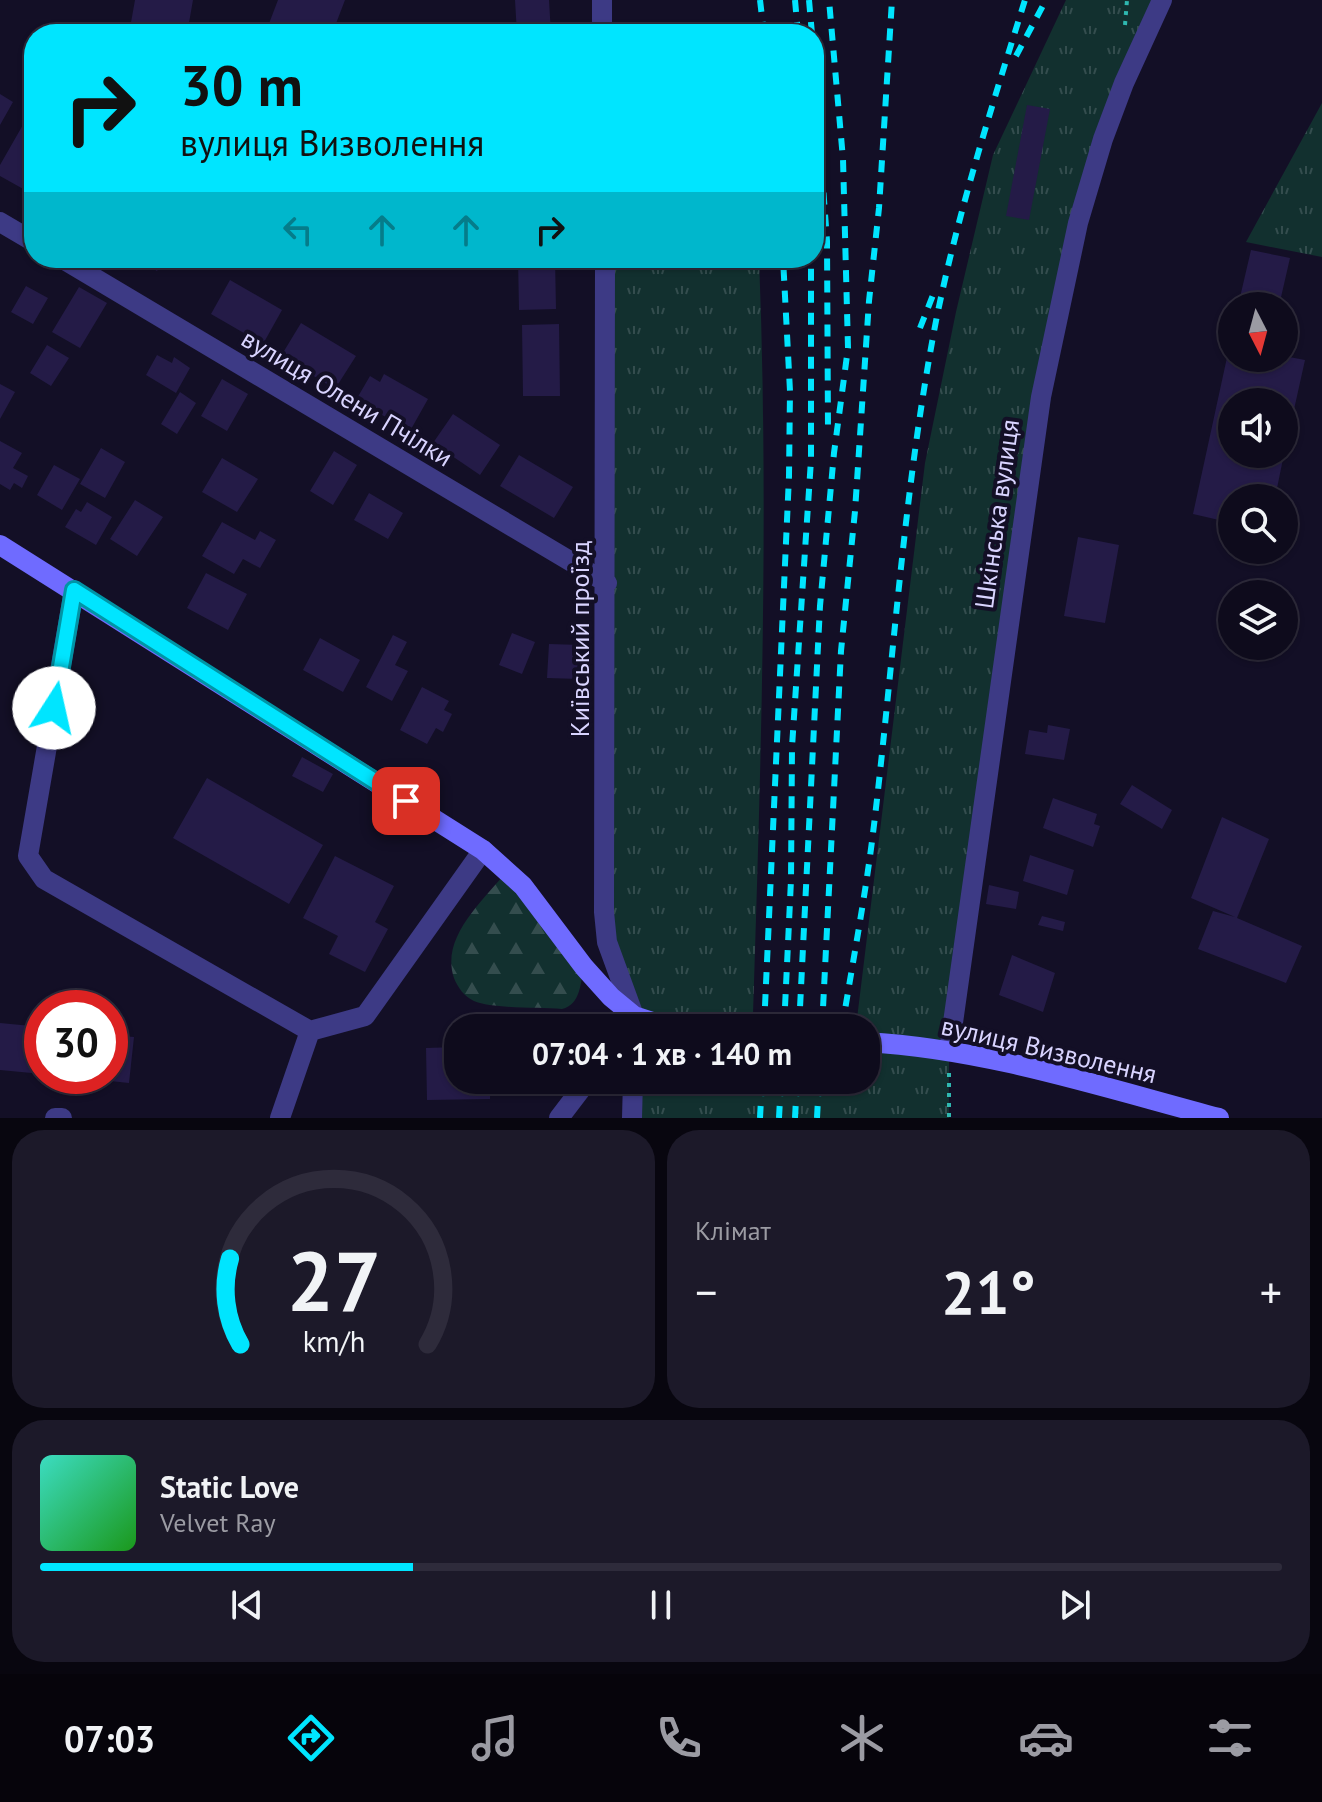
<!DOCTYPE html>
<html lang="uk">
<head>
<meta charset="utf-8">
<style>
  :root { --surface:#0e0b1c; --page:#1c1929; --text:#f1f3f6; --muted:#9b9ba3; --line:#2e2b3b; --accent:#00e5ff }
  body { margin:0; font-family:"PT Sans",sans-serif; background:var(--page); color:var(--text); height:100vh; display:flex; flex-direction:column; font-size:30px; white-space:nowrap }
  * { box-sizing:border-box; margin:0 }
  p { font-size:26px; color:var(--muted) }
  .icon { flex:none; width:44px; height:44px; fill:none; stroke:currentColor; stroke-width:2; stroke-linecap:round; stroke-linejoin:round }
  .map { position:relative; height:1118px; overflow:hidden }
  .side { display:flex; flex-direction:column; gap:12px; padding:12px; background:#08060f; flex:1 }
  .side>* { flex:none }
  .guide { position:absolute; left:24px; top:24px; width:800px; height:244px; border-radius:32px; box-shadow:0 2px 6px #0004,0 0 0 2px var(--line); background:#00e5ff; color:#111; overflow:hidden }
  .needle { width:52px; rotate:174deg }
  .buttons { position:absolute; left:1218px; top:292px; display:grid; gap:16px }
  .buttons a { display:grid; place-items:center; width:80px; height:80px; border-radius:50%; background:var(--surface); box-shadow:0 2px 6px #0004,0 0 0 2px var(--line); font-size:40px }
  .speed { position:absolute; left:24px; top:990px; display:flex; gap:16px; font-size:40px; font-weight:700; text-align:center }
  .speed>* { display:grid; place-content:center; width:104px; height:104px; border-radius:50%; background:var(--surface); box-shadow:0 2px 6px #0004,0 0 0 2px var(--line); line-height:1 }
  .speed .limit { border:12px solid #d22; background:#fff; color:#111 }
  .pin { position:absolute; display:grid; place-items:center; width:68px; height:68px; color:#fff; margin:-34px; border-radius:16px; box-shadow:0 4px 12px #0006 }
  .me { position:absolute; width:88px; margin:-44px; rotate:10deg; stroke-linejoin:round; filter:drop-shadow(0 0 6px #0008) }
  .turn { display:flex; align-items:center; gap:28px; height:168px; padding:0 24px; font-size:36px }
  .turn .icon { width:104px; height:104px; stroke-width:2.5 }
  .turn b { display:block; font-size:56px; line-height:68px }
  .lanes { display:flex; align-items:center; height:76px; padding:0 24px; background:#0003; justify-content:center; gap:40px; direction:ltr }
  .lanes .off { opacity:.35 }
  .big { font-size:60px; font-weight:800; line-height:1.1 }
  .side .tile { flex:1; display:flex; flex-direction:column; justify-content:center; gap:12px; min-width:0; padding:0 28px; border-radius:32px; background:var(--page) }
  .side .dial { align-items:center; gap:0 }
  .dial svg { height:208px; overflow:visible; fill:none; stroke:var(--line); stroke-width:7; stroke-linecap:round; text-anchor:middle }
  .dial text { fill:var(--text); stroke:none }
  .song { display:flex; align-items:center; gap:24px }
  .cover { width:96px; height:96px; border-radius:12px; background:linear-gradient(135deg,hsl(170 70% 55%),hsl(120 70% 35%)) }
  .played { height:8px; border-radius:4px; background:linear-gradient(90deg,var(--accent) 30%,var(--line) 30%) }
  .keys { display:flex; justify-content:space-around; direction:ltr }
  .heat { display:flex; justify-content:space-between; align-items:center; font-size:44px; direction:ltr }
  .side .tiles { flex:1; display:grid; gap:12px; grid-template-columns:1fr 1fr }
  .tile:last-child { grid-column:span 2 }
  .trip { position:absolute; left:444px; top:1014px; width:436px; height:80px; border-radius:32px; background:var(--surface); box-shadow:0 2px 6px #0004,0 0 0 2px var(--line); font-weight:800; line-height:80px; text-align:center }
  .tabs { display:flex; height:128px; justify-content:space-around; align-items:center; background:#06040b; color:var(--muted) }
  .tabs .icon { width:56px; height:56px }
  .tabs .on { color:var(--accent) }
  .tabs b { font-size:36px; color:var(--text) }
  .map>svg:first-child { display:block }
  .grass { fill:url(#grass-tufts) }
  .forest { fill:url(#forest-firs) }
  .building { fill:#241b47 }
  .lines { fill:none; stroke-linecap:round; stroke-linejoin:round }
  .path { stroke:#2fb8b0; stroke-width:4; stroke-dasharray:4 6; stroke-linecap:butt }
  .street { stroke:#3d3a85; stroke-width:20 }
  .secondary { stroke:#6f6bff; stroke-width:20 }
  .rail { stroke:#00e5ff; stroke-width:6; stroke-dasharray:12 10; stroke-linecap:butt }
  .route-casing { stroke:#0095a6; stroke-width:20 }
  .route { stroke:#00e5ff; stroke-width:14 }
  .labels { text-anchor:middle; stroke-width:8; stroke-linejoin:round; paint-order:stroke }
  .street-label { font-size:26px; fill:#d9d4ff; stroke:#130f26 }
</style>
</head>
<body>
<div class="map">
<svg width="1322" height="1118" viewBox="0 0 1322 1118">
  <defs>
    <pattern id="grass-tufts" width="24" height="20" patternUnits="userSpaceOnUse" patternTransform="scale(2)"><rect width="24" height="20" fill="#12302f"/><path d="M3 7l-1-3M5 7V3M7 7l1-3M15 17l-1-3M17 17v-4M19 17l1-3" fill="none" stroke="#344d4e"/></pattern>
    <pattern id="forest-firs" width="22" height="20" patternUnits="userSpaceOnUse" patternTransform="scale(2)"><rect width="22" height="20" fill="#12302f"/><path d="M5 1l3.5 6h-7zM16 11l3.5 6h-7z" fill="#344d4e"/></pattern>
  </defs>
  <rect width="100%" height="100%" fill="#130f26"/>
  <!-- grass -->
  <path class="grass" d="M1066,0H1162L1078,223L949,1051V1118H632L633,1080H866V1028H634L607,942L605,258H759C769,510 761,762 753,1014L857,1019L925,463L956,312L993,155Z
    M1322,103V257L1246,242Z"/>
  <!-- forest -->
  <path class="forest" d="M507,871L584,967C580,984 581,1004 562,1009C540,1007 493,1009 474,1001C464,996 458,988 454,978C440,937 484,900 507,871Z"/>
  <!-- building -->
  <path class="building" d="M135,0H193L187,34H165L130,28Z
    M278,0H345L332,34H265Z
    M515,0H549L551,34H517Z
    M0,94L13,102L0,125Z
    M1027,105L1050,109L1029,220L1006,216Z
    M28,116L34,119V195L0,176V165Z
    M1251,250L1290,258L1279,306H1238Z
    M135,258H165L157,271Z
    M518,258H555L556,309L519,310Z
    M230,280L282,310L263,344L211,314Z
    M26,286L48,298L33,324L11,312Z
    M79,287L107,303L80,348L52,332Z
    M301,323L356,356L335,389L281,356Z
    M559,324L560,396H523L522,325Z
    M1231,339L1232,358H1284V356L1305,360L1285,450L1284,402H1232V454H1284L1275,498H1232V523L1193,514Z
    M47,345L69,358L51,386L30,373Z
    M157,355L172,363L174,357L190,368L176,393L146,375Z
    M384,374L428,399L410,431L356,400L370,376L380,382Z
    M222,379L248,394L227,431L201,416Z
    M0,384L15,392L0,419Z
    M180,392L196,403L177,434L161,424Z
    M453,414L500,445L480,475L433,443Z
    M0,441L22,453L13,468L28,476L22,488L14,483L10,490L0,484Z
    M101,448L125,462L105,498L80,484Z
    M334,451L357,465L333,505L310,491Z
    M519,455L573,487L554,518L500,486Z
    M222,458L258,479L237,512L202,492Z
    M54,465L80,479L62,510L37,495Z
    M369,493L403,513L388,539L354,520Z
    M135,500L163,517L137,556L110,539Z
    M87,502L112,517L96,545L65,527L76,509L81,512Z
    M222,522L255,540L260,531L276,540L260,568L243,559L234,574L202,556Z
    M1078,537L1119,545L1105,623L1064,616Z
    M206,573L247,594L228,630L187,608Z
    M512,633L535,642L522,674L499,665Z
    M393,635L407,642L395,665L408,671L392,701L366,687Z
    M320,638L360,660L343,692L303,670Z
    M549,644L581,645L579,679L547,678Z
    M422,687L449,701L444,710L452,714L443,732L436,728L427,744L400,730Z
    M1048,725L1070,729L1064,760L1025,754L1029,730L1047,733Z
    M302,757L333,774L323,792L292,776Z
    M207,778L323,845L289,904L173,838Z
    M1132,785L1172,810L1162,829L1120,804Z
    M1053,798L1097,814L1094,824L1100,826L1093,847L1043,828Z
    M1222,817L1269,839L1237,918L1302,946L1286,983L1198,949L1213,911L1235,917L1191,898Z
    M1030,855L1074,870L1067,895L1023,881Z
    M335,856L394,886L375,922L388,929L365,972L329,954L338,936L303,918Z
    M989,885L1019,892L1016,909L986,904Z
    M1042,916L1065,922L1063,931L1038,925Z
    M1012,955L1055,973L1043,1012L999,995Z
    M0,1023L42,1027V1074L0,1070Z
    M110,1035L134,1037L129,1083L82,1078V1076H110Z
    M458,1047V1080H490V1099L427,1100L426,1048Z"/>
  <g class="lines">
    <!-- path -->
    <path class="path" d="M1125,25L1127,0
      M949,1073V1118"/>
    <!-- street -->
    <path class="street" d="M602,0V34
      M0,222L34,242
      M61,258L607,583
      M605,258L604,912L607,942L634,1016V1028
      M74,590L28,856L44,879L310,1031L365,1016L483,850
      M949,1051L1041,397L1078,223L1103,139L1124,83L1162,0
      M55,1118H62
      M280,1118L310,1031
      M559,1118L588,1080
      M632,1118L633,1080"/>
    <!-- secondary -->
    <path class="secondary" d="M0,545L483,850L523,886L584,967L611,997L634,1016L671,1028
      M866,1042C987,1049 1102,1087 1219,1118"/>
    <!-- rail -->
    <path class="rail" d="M760,0L764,34
      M795,0L798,34
      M809,0L812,34
      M1016,56L1046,0
      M814,61L827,241L828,430
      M920,328L933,295
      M764,1028L789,476L790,391L783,258
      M784,1028L791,880L792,747L811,460V258
      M799,1028L820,606L834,453L848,348L843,159L829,0
      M822,1028L841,651L855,511L869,301L879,208L892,0
      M842,1028C853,960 866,893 874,825C894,657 904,487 936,321C958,212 992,106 1025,0
      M760,1118L762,1080
      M779,1118L781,1080
      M795,1118L797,1080
      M817,1118L819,1080"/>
  </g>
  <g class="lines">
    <!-- route casing -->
    <g class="route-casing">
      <path id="route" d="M54,708L74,590L406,801"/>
    </g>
    <!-- route -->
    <use href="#route" class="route"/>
  </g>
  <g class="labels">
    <!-- street labels -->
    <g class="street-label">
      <text transform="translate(347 398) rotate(31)" y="9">вулиця Олени Пчілки</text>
      <text transform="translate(997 514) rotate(-82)" y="9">Шкінська вулиця</text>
      <text transform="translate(580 639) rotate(-90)" y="9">Київський проїзд</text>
      <text transform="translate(1049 1050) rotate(13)" y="9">вулиця Визволення</text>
    </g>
  </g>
</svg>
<div class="buttons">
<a><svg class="needle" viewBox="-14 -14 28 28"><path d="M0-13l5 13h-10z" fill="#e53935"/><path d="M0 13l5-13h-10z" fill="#9b9ba3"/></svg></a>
<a><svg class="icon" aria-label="sound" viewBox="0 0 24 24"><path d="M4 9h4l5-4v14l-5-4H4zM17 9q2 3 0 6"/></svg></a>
<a><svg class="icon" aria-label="search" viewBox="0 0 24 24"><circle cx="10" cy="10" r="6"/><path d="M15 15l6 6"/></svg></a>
<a><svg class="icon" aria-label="layers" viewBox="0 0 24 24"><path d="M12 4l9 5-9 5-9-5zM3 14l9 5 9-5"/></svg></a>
</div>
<div class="speed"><div class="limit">30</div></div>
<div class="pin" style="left:406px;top:801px;background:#d93025"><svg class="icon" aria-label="arrive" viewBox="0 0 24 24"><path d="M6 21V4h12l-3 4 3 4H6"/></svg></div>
<svg class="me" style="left:54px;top:708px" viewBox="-20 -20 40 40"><circle r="19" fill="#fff"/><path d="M0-13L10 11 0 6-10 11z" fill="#00e5ff"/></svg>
<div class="trip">07:04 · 1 хв · 140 m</div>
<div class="guide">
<div class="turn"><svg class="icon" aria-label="right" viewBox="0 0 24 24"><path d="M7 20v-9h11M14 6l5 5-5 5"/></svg><div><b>30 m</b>вулиця Визволення</div></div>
<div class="lanes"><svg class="icon off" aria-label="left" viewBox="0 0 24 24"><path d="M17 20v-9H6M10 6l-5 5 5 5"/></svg><svg class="icon off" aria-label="ahead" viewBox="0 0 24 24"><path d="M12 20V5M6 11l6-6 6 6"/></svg><svg class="icon off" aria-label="ahead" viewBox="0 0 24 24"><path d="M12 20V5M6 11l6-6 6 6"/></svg><svg class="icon" aria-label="right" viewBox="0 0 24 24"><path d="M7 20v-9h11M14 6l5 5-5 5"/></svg></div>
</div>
</div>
<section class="side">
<div class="tiles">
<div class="tile dial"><svg viewBox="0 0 100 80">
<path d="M14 69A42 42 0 1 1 86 69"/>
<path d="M14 69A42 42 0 0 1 10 36" stroke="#00e5ff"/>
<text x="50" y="56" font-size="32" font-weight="700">27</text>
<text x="50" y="72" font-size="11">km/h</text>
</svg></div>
<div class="tile"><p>Клімат</p>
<div class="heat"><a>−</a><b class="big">21°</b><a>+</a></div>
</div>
<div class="tile">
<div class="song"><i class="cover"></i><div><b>Static Love</b><p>Velvet Ray</p></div></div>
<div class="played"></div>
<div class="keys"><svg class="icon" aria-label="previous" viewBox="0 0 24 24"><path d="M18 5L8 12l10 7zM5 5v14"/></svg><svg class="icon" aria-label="pause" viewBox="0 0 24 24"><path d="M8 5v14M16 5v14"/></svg><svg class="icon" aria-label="next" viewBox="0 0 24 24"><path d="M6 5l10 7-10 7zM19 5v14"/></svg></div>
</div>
</div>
</section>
<nav class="tabs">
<b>07:03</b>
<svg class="icon on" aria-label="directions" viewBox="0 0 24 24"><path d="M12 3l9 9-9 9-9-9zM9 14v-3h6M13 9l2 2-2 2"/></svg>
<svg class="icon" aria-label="music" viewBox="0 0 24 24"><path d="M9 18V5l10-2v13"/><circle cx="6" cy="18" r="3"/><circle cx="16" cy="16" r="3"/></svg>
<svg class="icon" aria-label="phone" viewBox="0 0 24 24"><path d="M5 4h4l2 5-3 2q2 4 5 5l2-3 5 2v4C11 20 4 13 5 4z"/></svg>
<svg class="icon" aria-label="climate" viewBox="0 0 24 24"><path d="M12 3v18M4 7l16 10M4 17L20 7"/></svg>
<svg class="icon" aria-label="car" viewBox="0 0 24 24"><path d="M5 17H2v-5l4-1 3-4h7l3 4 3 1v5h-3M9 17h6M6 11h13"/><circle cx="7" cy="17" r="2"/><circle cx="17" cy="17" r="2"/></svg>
<svg class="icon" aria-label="filters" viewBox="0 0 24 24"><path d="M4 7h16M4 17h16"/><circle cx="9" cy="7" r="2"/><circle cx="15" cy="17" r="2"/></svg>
</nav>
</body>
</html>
